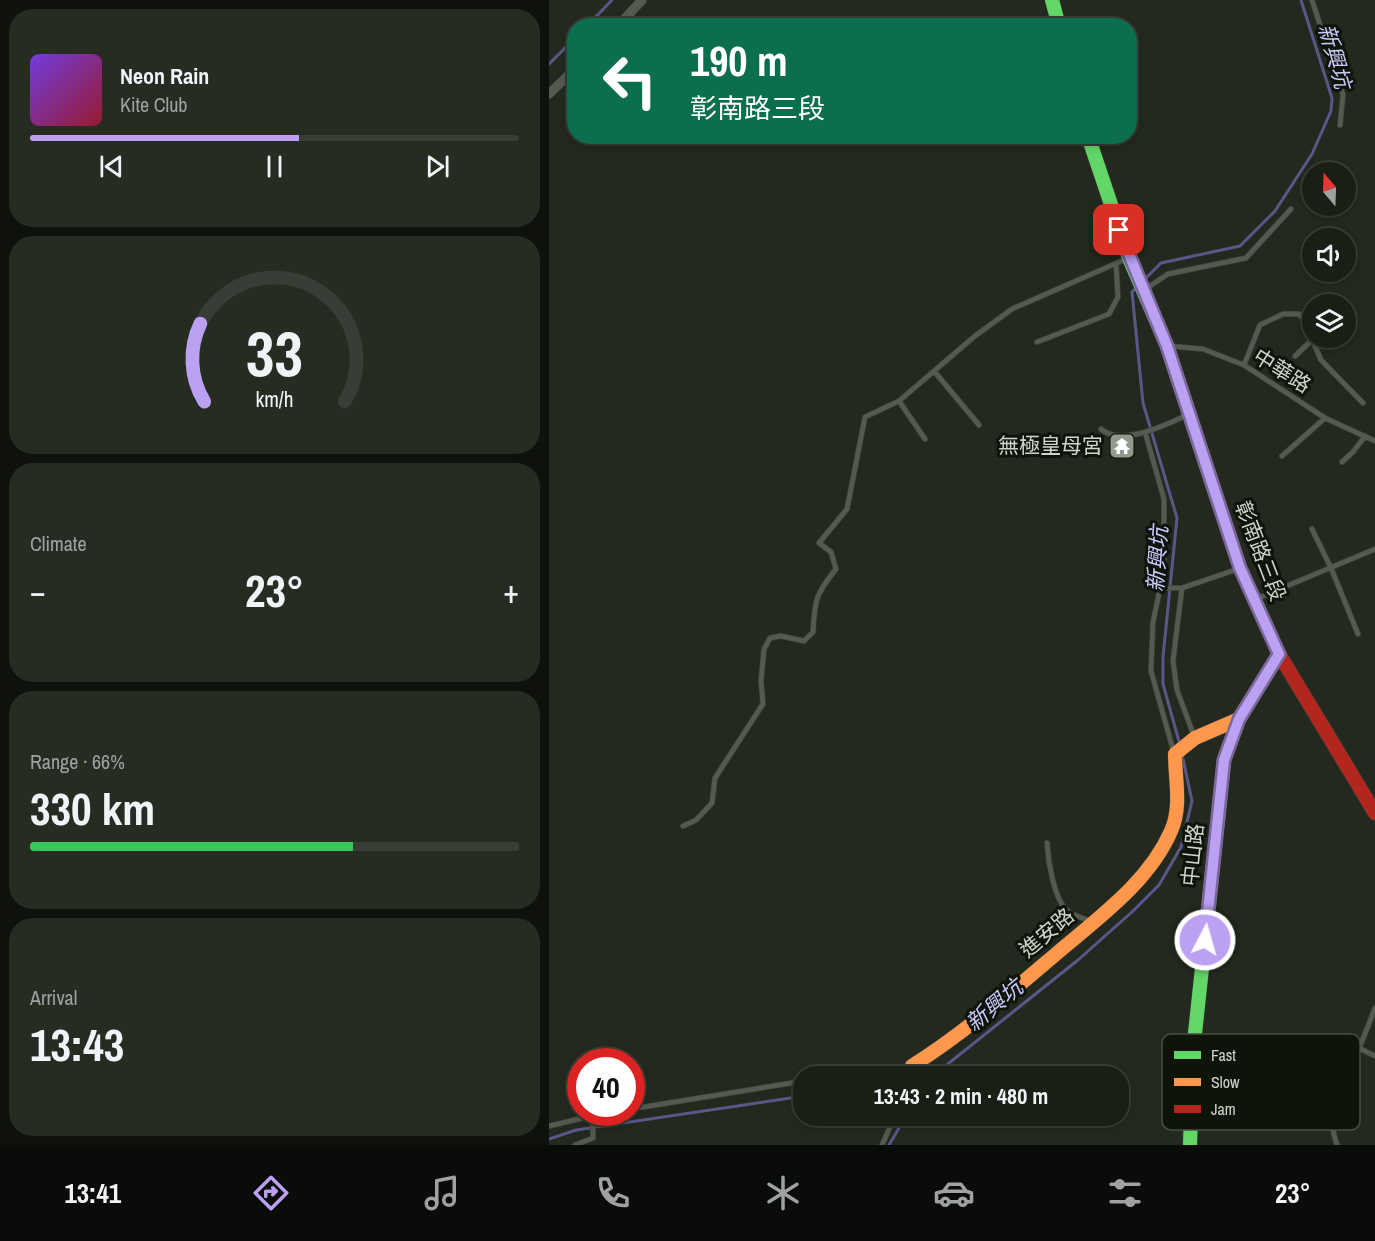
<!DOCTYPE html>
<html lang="en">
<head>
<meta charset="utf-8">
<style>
  :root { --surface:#1a1f16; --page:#272c23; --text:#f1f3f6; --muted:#9fa2a1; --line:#383d35; --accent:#bca0f2 }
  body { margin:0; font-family:"Archivo Narrow","Noto Sans TC",sans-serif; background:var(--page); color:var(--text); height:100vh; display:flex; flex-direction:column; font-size:22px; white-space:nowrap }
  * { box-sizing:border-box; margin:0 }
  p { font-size:20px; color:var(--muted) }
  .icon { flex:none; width:33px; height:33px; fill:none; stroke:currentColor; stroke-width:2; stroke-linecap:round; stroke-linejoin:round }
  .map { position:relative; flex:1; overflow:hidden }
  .drawer { display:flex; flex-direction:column; gap:9px; padding:9px; background:#0e110c; width:549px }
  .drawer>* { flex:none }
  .banner { position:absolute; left:18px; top:18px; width:570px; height:126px; border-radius:24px; box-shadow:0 3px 9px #0003,0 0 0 2px var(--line); background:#0b6e4f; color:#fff; overflow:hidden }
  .needle { width:39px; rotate:341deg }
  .fabs { position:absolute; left:753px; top:162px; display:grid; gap:12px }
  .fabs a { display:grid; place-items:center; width:54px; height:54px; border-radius:50%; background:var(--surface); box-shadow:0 3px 9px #0003,0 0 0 2px var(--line); font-size:30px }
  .speed { position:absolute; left:18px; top:1048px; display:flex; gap:12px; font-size:30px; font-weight:700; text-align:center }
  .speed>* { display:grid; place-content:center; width:78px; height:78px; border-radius:50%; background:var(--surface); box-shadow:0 3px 9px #0003,0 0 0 2px var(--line); line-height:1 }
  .speed .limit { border:9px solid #d22; background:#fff; color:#111 }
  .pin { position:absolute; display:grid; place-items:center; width:51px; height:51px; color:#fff; margin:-26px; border-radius:12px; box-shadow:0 3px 9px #0006 }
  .me { position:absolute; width:66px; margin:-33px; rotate:6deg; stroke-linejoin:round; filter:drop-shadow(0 0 4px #0008) }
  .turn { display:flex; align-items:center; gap:21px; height:126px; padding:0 24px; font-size:27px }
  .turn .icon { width:78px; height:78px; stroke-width:2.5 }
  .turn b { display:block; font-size:42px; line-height:51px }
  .big { font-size:45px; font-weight:700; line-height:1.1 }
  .drawer .widget { flex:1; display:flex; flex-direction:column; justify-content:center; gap:9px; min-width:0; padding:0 21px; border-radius:24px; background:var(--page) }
  .drawer .dial { align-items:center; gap:0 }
  .dial svg { height:156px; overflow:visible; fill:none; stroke:var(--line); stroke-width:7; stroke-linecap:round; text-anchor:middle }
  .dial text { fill:var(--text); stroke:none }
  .song { display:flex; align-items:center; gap:18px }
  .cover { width:72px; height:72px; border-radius:9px; background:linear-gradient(135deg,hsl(260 70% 55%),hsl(350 70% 35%)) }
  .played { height:6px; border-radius:3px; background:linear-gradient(90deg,var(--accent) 55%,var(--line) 55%) }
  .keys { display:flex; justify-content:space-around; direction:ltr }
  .heat { display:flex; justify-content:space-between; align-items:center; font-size:33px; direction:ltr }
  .charge { height:9px; border-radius:4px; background:linear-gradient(90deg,#34c759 66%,var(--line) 0) }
  .trip { position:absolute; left:244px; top:1066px; width:336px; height:60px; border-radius:24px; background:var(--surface); box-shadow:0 3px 9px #0003,0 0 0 2px var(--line); font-weight:700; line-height:60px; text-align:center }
  .menu { display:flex; height:96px; justify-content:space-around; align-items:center; background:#0a0c09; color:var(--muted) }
  .menu .icon { width:42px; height:42px }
  .menu .selected { color:var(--accent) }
  .menu b { font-size:27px; color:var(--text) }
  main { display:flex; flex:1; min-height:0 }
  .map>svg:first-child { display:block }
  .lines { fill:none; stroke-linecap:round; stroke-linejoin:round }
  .stream { stroke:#595788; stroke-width:3 }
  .lane-casing { stroke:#3f443a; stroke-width:6 }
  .street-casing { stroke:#3f443a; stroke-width:10 }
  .fast-casing { stroke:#3f443a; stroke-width:15 }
  .slow-casing { stroke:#3f443a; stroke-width:15 }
  .jam-casing { stroke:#3f443a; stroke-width:15 }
  .lane { stroke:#555a51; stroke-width:4.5 }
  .street { stroke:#555a51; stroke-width:9 }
  .fast { stroke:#63d668; stroke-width:14 }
  .slow { stroke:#ff974d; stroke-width:14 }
  .jam { stroke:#b3261e; stroke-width:14 }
  .route-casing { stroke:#7a689d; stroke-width:15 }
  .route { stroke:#bca0f2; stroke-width:10 }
  .labels { text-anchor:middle; stroke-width:6; stroke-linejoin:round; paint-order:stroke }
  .street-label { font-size:21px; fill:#cfd6c9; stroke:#0f140b }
  .poi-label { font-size:21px; fill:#cfd6c9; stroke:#0f140b; text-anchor:end }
  .water-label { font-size:22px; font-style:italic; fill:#cacbfd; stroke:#0f140b }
  .key { fill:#0f140b; stroke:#494e44; stroke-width:1.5 }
  .key-label { font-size:16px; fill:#cfd6c9 }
</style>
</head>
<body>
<main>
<section class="drawer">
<div class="widget">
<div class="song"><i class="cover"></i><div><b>Neon Rain</b><p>Kite Club</p></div></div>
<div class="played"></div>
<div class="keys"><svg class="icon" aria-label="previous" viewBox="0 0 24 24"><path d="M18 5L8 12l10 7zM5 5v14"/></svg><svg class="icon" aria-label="pause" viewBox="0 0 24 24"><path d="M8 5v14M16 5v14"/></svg><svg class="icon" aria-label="next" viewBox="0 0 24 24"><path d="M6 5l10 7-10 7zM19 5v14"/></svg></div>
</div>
<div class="widget dial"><svg viewBox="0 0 100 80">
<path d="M14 69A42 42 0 1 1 86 69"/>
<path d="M14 69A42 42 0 0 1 12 29" stroke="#bca0f2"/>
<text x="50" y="56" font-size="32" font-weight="700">33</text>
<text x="50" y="72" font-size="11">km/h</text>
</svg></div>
<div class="widget"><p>Climate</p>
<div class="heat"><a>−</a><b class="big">23°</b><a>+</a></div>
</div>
<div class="widget"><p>Range · 66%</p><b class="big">330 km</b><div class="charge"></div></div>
<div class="widget"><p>Arrival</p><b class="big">13:43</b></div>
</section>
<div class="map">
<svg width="826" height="1145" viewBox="0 0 826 1145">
  <rect width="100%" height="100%" fill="#23291e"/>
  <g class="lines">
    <!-- stream -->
    <path class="stream" d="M38,26L63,0
      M0,64L26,38
      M594,281L612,263L691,246L726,211L763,154L782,111L783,98L752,0
      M587,288L583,292L594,403L628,518L614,657V684L631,745
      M376,1077L390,1071L529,960L584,911L610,885L632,847L643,801L633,754
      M0,1139L27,1130L255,1096
      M340,1145L357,1116"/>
    <!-- lane casing -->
    <g class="lane-casing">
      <path id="lane" d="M763,0L794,95L791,125
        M595,290L619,274L697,258L742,209
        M488,342L560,314L569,297L567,264
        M620,346L654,349L695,365L776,418L826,441
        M746,356L763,340
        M695,365L711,325L734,314H750L755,320L772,360L814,403
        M385,371L430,425
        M350,401L376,439
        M552,429C572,447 617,425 638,415
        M596,432L615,499V570L604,622L602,671L625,753
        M733,456L776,418
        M793,462L804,452L816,436
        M763,529L782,568L809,634
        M611,588H633L689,569
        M633,588L624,661L628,690L645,736
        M707,599L826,549
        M134,826L147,820L163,803L166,778L214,704L212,681L215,649L221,638L232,636L255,641L264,632C266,600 266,595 287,569L282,552L270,543L298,509L316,417L350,401L426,336L463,309L577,259
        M498,843C499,860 505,901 519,911C525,916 534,918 541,921
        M810,1048L826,1056
        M277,1077L363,1066V1077
        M82,1109L255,1081
        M0,1126L55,1113
        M26,1145L44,1138V1115
        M333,1145L346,1116
        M788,1145C772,1096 790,1089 810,1048C816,1035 821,1021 826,1008"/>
    </g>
    <!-- street casing -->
    <g class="street-casing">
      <path id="street" d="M69,26L93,0
        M0,94L26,69"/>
    </g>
    <!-- fast casing -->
    <g class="fast-casing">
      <path id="fast" d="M503,0L510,26
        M539,136L580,258L618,346L669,502
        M641,1145L644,1052L669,819"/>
    </g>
    <!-- slow casing -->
    <g class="slow-casing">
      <path id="slow" d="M669,819L675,760L690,719L730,654
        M363,1066C415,1033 461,993 507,954C549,918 600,882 622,831C633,807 626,779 626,754L646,738L690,719"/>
    </g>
    <!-- jam casing -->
    <g class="jam-casing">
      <path id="jam" d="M669,502L691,568L730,654L826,813"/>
    </g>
    <!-- lane -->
    <use href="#lane" class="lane"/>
    <!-- street -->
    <use href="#street" class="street"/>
    <!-- fast -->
    <use href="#fast" class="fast"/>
    <!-- slow -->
    <use href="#slow" class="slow"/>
    <!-- jam -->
    <use href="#jam" class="jam"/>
  </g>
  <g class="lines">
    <!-- route casing -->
    <g class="route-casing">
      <path id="route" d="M570,230L618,346L691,568L730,654L690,719L675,760L656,940"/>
    </g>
    <!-- route -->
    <use href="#route" class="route"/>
  </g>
  <!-- icons -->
  <defs>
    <g id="temple-square" transform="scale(1.35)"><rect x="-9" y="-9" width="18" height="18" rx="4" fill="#93998d" stroke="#0f140b"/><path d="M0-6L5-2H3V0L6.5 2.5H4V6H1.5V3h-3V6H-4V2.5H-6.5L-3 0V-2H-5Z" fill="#fff"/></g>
  </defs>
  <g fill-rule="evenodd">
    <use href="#temple-square" x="573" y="446"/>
  </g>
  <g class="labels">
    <!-- street labels -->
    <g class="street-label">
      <text transform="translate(733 371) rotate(32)" y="7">中華路</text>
      <text transform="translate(711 551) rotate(69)" y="7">彰南路三段</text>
      <text transform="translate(644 855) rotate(-84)" y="7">中山路</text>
      <text transform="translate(498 933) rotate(-40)" y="7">進安路</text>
    </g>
    <!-- poi labels -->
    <g class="poi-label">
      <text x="554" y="453">無極皇母宮</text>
    </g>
    <!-- water labels -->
    <g class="water-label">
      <text transform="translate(786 56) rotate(74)" y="8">新興坑</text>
      <text transform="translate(608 559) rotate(-86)" y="8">新興坑</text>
      <text transform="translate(445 1005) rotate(-40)" y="8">新興坑</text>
    </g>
  </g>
  <!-- legend -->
  <rect x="613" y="1034" width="198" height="96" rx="9" class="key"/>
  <rect x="625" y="1051" width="27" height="8" fill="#63d668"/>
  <rect x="625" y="1078" width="27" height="8" fill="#ff974d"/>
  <rect x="625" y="1105" width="27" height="8" fill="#b3261e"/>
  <g class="key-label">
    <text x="662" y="1061">Fast</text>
    <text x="662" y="1088">Slow</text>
    <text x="662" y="1115">Jam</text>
  </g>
</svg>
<div class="fabs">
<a><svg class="needle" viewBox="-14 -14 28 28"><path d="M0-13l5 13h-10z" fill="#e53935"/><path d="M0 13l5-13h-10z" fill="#9fa2a1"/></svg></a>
<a><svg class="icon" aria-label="sound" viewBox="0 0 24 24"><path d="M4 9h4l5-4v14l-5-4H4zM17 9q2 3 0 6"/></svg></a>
<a><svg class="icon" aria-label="layers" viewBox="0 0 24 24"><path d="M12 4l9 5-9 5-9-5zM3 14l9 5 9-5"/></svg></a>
</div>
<div class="speed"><div class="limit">40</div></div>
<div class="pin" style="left:570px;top:230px;background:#d93025"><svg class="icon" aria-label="arrive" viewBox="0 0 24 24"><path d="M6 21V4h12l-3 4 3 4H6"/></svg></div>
<svg class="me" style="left:656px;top:940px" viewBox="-20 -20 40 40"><circle r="17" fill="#bca0f2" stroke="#fff" stroke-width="3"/><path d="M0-11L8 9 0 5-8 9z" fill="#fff"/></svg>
<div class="trip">13:43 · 2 min · 480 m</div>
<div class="banner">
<div class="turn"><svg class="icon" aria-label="left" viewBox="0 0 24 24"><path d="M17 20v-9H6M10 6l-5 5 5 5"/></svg><div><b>190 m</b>彰南路三段</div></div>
</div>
</div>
</main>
<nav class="menu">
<b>13:41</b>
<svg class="icon selected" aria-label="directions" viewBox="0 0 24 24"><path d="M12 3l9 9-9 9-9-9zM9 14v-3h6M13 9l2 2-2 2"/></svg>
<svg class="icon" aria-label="music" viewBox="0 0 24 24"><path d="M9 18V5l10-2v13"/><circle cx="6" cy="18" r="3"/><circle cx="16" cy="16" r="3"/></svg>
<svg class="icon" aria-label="phone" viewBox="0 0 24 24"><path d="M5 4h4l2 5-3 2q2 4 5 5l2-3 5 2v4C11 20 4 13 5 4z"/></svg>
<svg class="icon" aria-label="climate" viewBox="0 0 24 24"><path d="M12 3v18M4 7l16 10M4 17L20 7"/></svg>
<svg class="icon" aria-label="car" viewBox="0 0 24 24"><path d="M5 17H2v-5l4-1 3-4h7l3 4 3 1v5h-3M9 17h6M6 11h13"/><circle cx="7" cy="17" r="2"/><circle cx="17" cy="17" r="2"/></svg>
<svg class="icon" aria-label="filters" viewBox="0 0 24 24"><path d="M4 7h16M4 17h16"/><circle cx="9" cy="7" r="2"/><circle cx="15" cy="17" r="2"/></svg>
<b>23°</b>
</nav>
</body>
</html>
